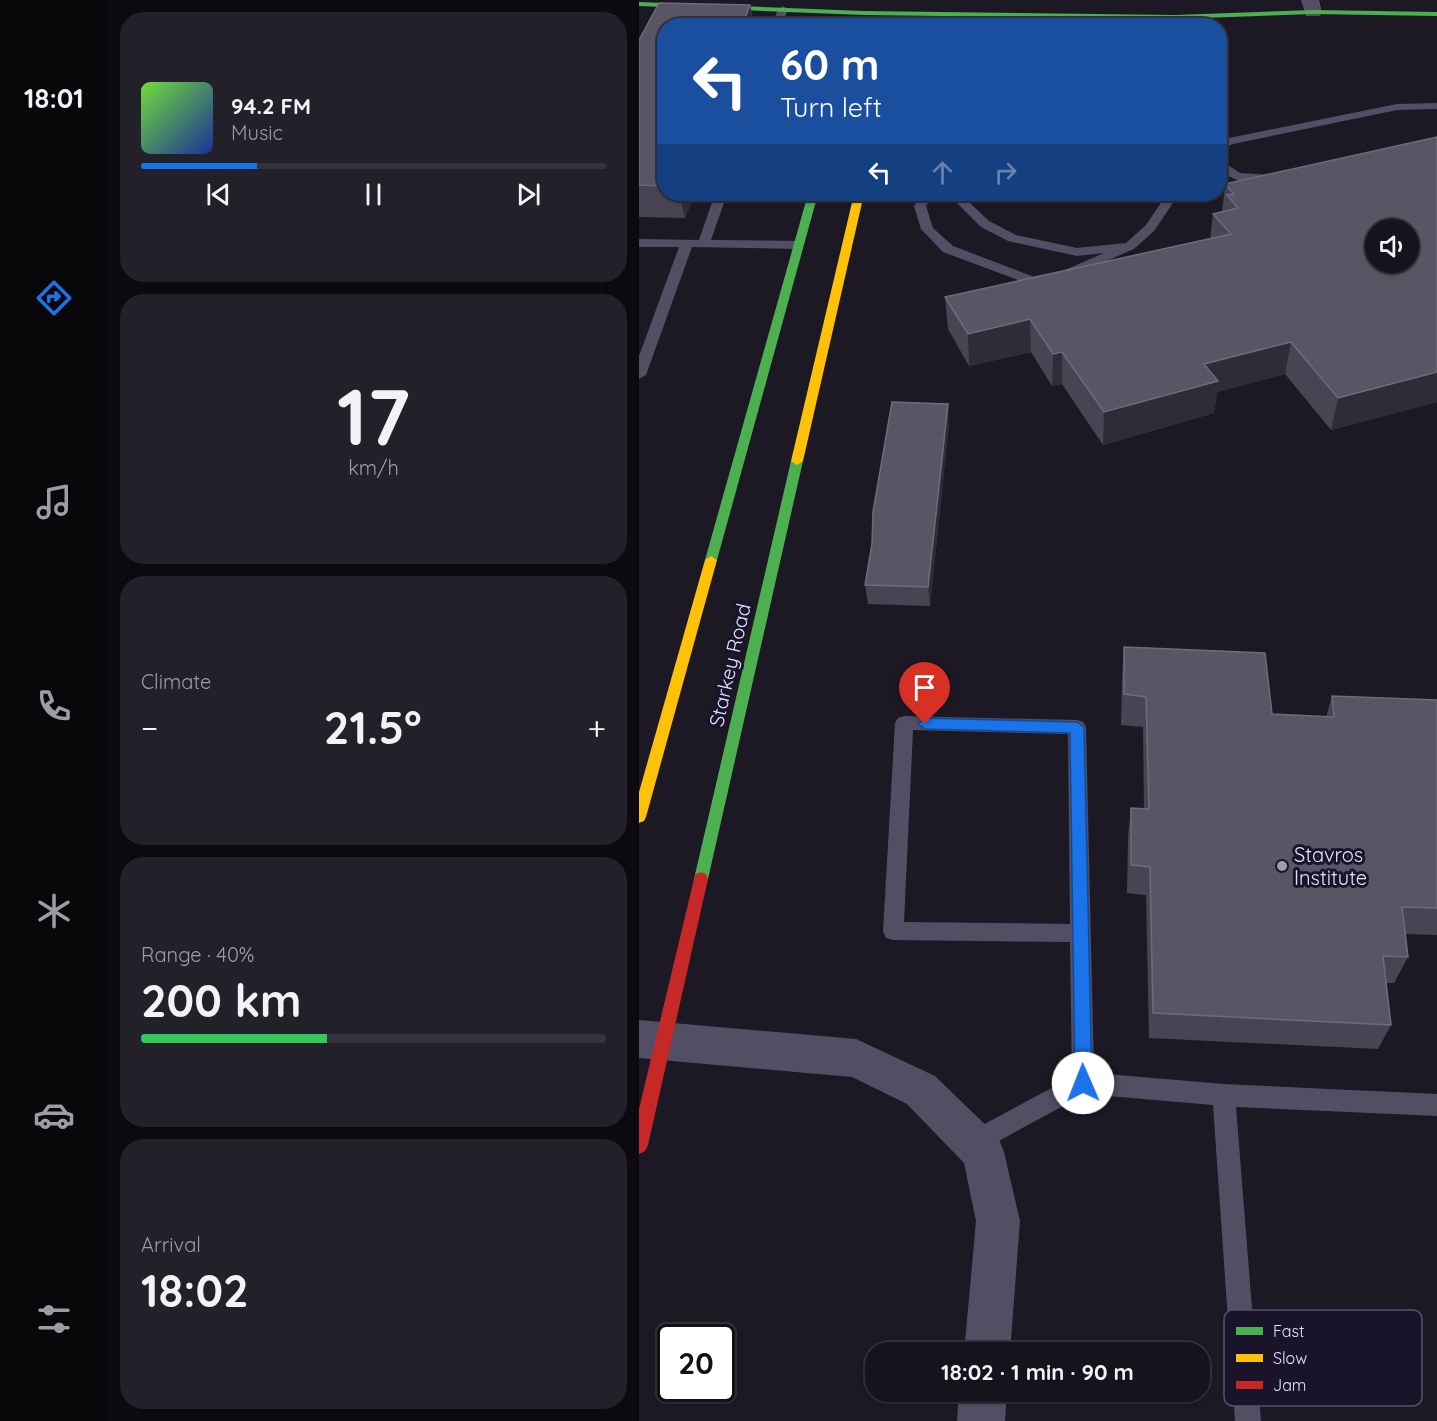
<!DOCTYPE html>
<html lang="en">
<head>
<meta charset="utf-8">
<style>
  :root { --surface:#15131c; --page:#222029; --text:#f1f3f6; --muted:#9d9ea3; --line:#34323b; --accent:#1a73e8 }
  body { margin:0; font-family:Quicksand,sans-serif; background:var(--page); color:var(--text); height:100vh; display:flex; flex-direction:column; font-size:22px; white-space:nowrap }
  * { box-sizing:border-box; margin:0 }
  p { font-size:20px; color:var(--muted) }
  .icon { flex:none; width:33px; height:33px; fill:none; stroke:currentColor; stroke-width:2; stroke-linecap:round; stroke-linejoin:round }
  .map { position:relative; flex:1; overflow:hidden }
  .panel { display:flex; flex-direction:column; gap:12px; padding:12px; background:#0c0a0f; width:531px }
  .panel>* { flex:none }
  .hud { position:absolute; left:18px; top:18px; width:570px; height:183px; border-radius:24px; box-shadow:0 2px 4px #0004,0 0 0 2px var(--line); background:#1a4fa0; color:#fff; overflow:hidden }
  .fabs { position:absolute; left:726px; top:219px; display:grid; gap:12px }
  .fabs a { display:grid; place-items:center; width:54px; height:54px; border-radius:50%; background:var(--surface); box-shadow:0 2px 4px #0004,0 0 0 2px var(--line); font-size:30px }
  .speed { position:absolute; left:18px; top:1324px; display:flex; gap:12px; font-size:30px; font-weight:700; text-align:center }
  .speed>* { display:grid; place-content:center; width:78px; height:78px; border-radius:50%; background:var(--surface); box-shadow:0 2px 4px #0004,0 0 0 2px var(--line); line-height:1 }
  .speed .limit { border:3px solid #111; border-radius:9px; background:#fff; color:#111 }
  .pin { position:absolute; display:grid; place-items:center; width:51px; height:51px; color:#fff; margin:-62px -26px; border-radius:50% 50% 50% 0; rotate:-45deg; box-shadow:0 0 6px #0007 }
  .pin .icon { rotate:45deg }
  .me { position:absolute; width:66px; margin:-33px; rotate:359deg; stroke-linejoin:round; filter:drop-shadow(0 0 4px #0008) }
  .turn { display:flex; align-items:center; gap:21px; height:126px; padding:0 24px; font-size:27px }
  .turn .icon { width:78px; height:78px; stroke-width:2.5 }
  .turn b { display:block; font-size:42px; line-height:51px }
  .lanes { display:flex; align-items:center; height:57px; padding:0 24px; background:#0003; justify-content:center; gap:30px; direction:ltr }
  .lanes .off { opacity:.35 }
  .big { font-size:45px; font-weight:700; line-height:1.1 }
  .panel .tile { flex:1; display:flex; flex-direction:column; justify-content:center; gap:9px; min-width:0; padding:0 21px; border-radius:24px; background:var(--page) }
  .panel .dial { align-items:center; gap:0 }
  .dial b { font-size:78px; line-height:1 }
  .song { display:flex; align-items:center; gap:18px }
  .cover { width:72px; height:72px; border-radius:9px; background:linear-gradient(135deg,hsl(100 70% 55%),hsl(230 70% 35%)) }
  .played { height:6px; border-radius:3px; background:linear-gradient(90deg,var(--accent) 25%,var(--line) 25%) }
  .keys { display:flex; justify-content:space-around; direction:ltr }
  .heat { display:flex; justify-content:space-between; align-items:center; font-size:33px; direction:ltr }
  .charge { height:9px; border-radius:4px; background:linear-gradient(90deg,#34c759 40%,var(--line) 0) }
  .trip { position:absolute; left:226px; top:1342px; width:345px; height:60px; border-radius:24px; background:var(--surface); box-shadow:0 2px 4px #0004,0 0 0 2px var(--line); font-weight:700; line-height:60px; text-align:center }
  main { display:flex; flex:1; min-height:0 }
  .menu { display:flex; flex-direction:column; width:108px; justify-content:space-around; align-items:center; background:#08080b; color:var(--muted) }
  .menu .icon { width:42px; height:42px }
  .menu .on { color:var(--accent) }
  .menu b { font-size:27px; color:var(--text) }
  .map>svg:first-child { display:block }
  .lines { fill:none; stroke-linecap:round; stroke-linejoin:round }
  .lane { fill:#524f65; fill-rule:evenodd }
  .street { fill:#524f65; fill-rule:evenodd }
  .fast { fill:#4caf50; fill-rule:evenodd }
  .slow { fill:#ffc107; fill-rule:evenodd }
  .jam { fill:#c62828; fill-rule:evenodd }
  .wall { fill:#484453 }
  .shaded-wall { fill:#2f2c39 }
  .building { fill:#595565; stroke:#6f6b7d; stroke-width:1.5; fill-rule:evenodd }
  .route { fill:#1a73e8; stroke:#114b97; stroke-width:1.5 }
  .poi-dot { fill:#9f9bb1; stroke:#1a142a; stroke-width:2 }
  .labels { text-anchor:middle; stroke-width:6; stroke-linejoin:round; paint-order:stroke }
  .street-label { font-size:20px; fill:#e6e1fc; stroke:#1a142a }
  .poi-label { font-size:20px; fill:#e6e1fc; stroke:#1a142a; text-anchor:start }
  .key { fill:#1a142a; stroke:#575269; stroke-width:1.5 }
  .key-label { font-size:16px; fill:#e6e1fc }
</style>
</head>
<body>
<main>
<nav class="menu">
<b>18:01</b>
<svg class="icon on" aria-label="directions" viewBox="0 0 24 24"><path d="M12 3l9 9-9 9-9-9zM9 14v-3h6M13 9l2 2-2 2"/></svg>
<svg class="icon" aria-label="music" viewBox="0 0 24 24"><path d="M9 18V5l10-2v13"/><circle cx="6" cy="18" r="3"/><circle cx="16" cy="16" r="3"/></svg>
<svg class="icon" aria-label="phone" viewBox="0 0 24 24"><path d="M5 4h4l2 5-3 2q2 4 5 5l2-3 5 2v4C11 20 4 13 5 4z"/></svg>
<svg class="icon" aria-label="climate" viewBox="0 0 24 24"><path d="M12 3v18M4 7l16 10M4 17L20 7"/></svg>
<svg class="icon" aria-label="car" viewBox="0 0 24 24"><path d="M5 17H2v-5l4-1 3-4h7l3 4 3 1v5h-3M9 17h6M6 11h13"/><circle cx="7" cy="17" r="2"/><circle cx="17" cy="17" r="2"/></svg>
<svg class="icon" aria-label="filters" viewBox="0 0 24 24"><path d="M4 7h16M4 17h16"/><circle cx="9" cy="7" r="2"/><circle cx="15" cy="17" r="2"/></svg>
</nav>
<section class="panel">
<div class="tile">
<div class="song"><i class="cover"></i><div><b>94.2 FM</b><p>Music</p></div></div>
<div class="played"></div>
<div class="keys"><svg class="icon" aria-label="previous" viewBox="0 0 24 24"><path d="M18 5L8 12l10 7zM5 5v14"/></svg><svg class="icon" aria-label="pause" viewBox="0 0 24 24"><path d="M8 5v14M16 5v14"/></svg><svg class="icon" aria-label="next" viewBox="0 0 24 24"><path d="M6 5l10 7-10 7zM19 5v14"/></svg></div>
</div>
<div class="tile dial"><b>17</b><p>km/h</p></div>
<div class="tile"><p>Climate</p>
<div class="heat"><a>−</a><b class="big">21.5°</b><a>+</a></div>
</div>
<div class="tile"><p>Range · 40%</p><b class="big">200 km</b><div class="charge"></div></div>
<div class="tile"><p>Arrival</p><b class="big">18:02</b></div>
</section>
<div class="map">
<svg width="798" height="1421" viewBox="0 0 798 1421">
  <rect width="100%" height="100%" fill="#1c1925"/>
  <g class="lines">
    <!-- lane -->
    <path class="lane" d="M144,6L149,9L143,26H133L139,9Z
      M452,14H460L472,26H460L452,18Z
      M798,103V109L758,110L594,144L580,150V142L590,138L758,104Z
      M580,159L601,173L632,175L638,179C623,191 594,181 580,170Z
      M76,194H88L72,240L159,241L165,245L159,249L53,247L7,375L0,379V356L40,247H0V239L60,240Z
      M283,194H295L287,206L294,228L314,246L403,280L465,253L438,256L369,241L342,227L318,203L319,194H331L330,202L350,221L377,235L438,248L487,243L507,225L528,194H540L515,231L495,249L403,289L304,252L282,229L275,206Z
      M265,716L438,720L444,722L447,727L455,1073L585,1084L798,1094V1116L597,1107L622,1421H596L574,1105L446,1094L343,1150L335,1153L327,1150L324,1142L327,1134L433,1077L431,942L254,940L247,938L244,931L256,723L259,718ZM274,730L429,734L431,924L265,922Z"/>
    <!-- street -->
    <path class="street" d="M662,0H680L683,12L681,16H667Z
      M0,1020L217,1039L296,1076L359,1137L365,1152L381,1221L371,1353H325L337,1221L325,1163L268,1104L213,1077L0,1058Z
      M320,1392H368L366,1421H318Z"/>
    <!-- fast -->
    <path class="fast" d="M0,2L224,11L456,14L536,15L674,10L798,12V16L674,14L536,19L456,18L224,15L0,6Z
      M169,194H179L78,560L72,564L66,560Z
      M158,457L164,461L69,879L67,884L62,886L57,884L55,879L152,461Z"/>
    <!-- slow -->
    <path class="slow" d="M215,194H225L164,461L158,465L152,461Z
      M72,556L78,560L7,817L5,821L0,823V792L66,560Z"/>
    <!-- jam -->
    <path class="jam" d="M62,872L67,874L69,879L9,1145L6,1151L0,1154V1109L55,879L57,874Z"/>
  </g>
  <!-- wall -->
  <path class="wall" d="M20,3L111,5L115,26H26V194H56L46,218L0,217V40Z
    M798,137V402L692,430L646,374L578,392L575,413L464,445L423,384L413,386L392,352L330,366L309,329L306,297L571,239L574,214L583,212L586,184Z
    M310,423L291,606L229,604L226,585Z
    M485,647L633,714L687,717L693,696L798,700V935L766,934L769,957L755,983H747L752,1025L739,1049L510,1038L507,895L488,893L489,837L492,808L505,809L504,727L482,725L483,678Z"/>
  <!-- shaded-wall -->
  <path class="shaded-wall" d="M111,5L115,26H103Z
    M40,194H56L46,218Z
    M391,319L392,352L330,366L329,334Z
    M652,342L646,374L578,392L575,413L464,445L465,412L565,364Z
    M423,352V384L413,386L414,354Z
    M798,372V402L692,430L699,398Z
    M309,404L310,423L291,606L289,587Z"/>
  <!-- building -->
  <path class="building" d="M20,3L111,5L103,26H26V186L0,185V40Z
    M798,137V372L699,398L652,342L565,364L579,381L465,412L423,352L414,354L391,319L329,334L306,297L592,234L574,214L599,208L588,195L595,194L586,184ZM736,230H770V262H736Z
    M253,402L309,404L289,587L226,585L233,544L234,512Z
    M485,647L626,653L633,714L695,717L693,696L798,700V908L763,907L769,957L744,956L752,1025L514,1013L511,867L492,865V808L510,809L507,697L485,694Z"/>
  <!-- route -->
  <path class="route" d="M286,718L438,722L445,727L453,1083L450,1088L444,1091L438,1088L436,1083L431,733L286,729L279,724Z"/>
  <!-- markers -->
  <circle class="poi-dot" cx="643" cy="866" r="6"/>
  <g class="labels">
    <!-- street labels -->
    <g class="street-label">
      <text transform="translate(91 665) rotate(-77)" y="7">Starkey Road</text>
    </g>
    <!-- poi labels -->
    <g class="poi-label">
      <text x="655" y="862">Stavros<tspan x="655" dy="23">Institute</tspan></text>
    </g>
  </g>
  <!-- legend -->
  <rect x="585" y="1310" width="198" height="96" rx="9" class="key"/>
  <rect x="597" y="1327" width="27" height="8" fill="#4caf50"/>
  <rect x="597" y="1354" width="27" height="8" fill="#ffc107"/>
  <rect x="597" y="1381" width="27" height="8" fill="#c62828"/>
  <g class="key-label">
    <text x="634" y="1337">Fast</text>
    <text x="634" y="1364">Slow</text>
    <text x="634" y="1391">Jam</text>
  </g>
</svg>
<div class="fabs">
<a><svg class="icon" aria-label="sound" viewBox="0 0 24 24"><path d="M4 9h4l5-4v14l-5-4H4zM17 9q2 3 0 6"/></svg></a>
</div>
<div class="speed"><div class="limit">20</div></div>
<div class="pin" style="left:286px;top:724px;background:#d93025"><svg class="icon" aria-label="arrive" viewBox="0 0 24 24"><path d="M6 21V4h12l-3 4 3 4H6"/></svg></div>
<svg class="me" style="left:444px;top:1083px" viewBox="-20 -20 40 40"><circle r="19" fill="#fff"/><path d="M0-13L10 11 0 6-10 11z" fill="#1a73e8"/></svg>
<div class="trip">18:02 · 1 min · 90 m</div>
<div class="hud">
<div class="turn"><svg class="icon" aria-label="left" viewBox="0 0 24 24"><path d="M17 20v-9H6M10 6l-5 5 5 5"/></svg><div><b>60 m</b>Turn left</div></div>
<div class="lanes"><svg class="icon" aria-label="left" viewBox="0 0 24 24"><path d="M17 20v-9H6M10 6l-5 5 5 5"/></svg><svg class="icon off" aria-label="ahead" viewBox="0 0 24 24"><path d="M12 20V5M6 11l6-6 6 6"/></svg><svg class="icon off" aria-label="right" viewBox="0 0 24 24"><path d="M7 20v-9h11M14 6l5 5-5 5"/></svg></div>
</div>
</div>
</main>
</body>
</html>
